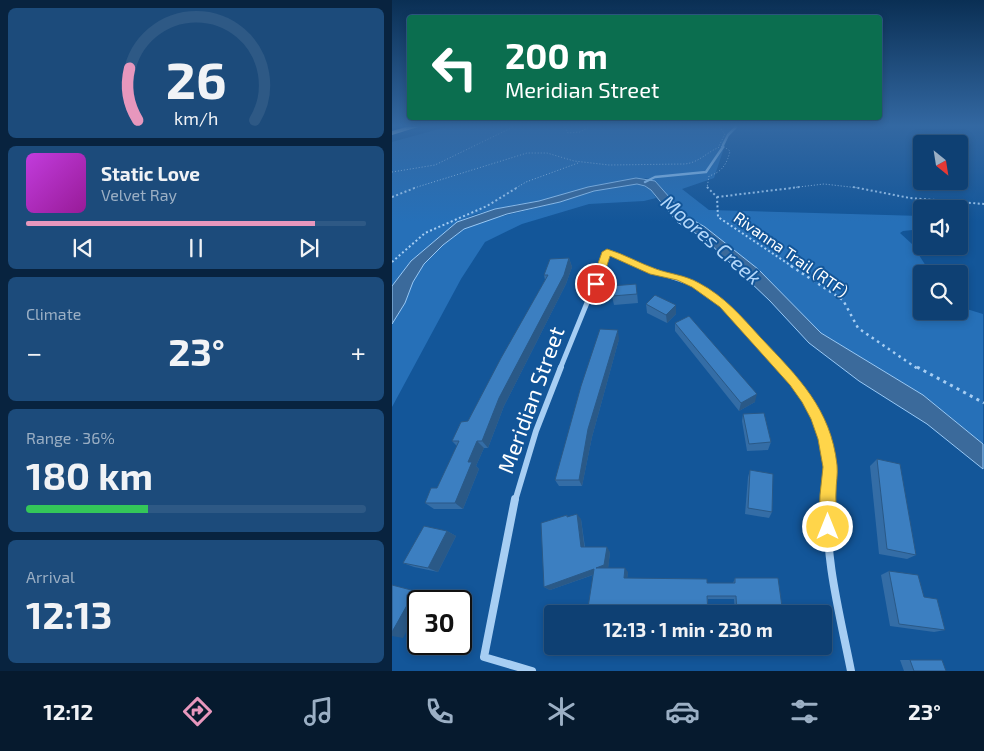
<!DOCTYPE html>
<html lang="en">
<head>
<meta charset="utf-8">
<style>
  :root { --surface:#0e4073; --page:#1c4b7b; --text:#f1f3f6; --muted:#9bafc4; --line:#2e5985; --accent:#e797bd }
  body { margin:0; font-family:"Exo 2",sans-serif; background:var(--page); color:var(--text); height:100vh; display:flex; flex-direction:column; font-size:19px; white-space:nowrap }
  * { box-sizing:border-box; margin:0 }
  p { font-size:16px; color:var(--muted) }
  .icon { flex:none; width:28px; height:28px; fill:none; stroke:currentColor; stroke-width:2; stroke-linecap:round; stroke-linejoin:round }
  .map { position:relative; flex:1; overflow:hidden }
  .details { display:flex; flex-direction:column; gap:8px; padding:8px; background:#08233f; width:392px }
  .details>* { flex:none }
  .banner { position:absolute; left:15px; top:15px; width:475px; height:105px; border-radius:5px; box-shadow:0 2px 8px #0003,0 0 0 1px var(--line); background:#0b6e4f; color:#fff; overflow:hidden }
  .needle { width:32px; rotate:150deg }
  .tools { position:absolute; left:521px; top:135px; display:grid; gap:10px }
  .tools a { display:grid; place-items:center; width:55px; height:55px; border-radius:5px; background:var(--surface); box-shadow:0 2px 8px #0003,0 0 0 1px var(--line); font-size:25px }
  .speed { position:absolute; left:15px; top:590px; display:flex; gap:10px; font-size:25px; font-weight:700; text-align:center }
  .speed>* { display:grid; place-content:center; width:65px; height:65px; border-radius:50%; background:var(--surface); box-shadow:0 2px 8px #0003,0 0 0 1px var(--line); line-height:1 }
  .speed .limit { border:2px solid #111; border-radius:8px; background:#fff; color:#111 }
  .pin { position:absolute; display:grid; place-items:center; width:42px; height:42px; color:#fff; margin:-21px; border:2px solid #fff; border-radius:50%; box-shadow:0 1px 5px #0007 }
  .me { position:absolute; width:55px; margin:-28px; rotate:0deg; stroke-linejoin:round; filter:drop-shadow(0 0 4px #0008) }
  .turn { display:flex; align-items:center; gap:18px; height:105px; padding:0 15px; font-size:22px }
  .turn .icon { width:65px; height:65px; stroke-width:2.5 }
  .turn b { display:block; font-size:35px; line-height:42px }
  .big { font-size:38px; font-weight:700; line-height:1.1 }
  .details .card { flex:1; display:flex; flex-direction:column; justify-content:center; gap:8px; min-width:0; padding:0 18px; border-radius:8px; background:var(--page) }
  .details .dial { align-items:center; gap:0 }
  .dial svg { height:130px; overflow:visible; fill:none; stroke:var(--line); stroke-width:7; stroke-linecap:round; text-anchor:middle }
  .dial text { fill:var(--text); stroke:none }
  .song { display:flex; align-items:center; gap:15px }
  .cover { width:60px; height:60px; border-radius:8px; background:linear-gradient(135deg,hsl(290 70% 55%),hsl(300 70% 35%)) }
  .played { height:5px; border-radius:2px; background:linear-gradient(90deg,var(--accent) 85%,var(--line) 85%) }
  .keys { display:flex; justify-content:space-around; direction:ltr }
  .heat { display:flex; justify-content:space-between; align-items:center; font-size:28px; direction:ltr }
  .charge { height:8px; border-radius:4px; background:linear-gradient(90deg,#34c759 36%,var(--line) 0) }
  .trip { position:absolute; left:152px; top:605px; width:288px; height:50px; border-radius:5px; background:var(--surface); box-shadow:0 2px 8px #0003,0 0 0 1px var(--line); font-weight:700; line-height:50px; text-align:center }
  .dock { display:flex; height:80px; justify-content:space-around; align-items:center; background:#061a2e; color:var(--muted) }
  .dock .icon { width:35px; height:35px }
  .dock .active { color:var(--accent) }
  .dock b { font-size:22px; color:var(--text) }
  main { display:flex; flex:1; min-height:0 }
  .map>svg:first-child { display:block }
  .green { fill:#2670b8 }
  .water { fill:#3b6a9b; stroke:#99c9f6 }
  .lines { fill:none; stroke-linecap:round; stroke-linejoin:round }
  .stream { stroke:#99c9f6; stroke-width:2.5 }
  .path-far3 { stroke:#a7cef3; stroke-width:1; stroke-dasharray:1 2; stroke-linecap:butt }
  .path-far2 { stroke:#a7cef3; stroke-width:2; stroke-dasharray:2 2.5; stroke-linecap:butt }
  .path-far1 { stroke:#a7cef3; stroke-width:2.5; stroke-dasharray:2.5 4; stroke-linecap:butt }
  .path { stroke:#a7cef3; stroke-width:3; stroke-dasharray:3 4.5; stroke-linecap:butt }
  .minor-far3 { stroke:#a7cef3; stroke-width:4 }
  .minor-far2 { stroke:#a7cef3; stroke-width:5 }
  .minor-far1 { stroke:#a7cef3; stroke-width:6 }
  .minor { stroke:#a7cef3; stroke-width:8 }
  .motorway { fill:#fff; fill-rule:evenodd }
  .wall { fill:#346da6 }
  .shaded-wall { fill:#2a5987 }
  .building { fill:#3c7fc1; stroke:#2a5987 }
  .route { fill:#ffd54a; stroke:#a68a30 }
  .labels { text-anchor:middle; stroke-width:4; stroke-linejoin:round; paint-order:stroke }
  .far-street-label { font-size:16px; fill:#fff; stroke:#135699 }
  .water-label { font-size:20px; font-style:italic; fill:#b3d7fa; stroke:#135699 }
  .near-street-label { font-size:22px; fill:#fff; stroke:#135699 }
</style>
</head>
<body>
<main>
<section class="details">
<div class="card dial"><svg viewBox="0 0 100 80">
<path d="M14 69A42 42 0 1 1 86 69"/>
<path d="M14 69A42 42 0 0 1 9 37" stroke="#e797bd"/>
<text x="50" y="56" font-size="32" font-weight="700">26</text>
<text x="50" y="72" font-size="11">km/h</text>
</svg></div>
<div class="card">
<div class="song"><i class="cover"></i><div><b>Static Love</b><p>Velvet Ray</p></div></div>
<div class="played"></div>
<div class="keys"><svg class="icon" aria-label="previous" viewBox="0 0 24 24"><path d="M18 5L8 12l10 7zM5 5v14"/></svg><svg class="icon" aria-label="pause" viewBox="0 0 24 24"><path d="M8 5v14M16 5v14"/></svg><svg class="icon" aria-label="next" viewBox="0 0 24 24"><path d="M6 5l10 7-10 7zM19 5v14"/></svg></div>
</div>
<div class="card"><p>Climate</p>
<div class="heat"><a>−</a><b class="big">23°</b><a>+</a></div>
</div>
<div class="card"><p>Range · 36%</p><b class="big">180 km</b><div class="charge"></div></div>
<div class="card"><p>Arrival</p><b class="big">12:13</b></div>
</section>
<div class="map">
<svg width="592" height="671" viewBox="0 0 592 671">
  <rect width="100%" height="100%" fill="#135699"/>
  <!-- green -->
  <path class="green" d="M54,127H339L322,178L290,189L317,210L530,216V229L511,231L508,233L520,244L539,274H530V311H568V307L591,314V444L531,395L429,333L366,269L313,227L294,216L263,181L254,178L196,187L147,201L127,204L84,214L65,222L19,261L0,286V142Z
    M245,184L259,189L264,198L252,201L197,204L130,224L93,242L69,279L0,407V324L13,303L21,282L32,264L51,245L72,229L91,221L168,202L202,191Z"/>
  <!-- water -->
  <path class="water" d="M244,178L263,181L294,216L313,227L366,269L429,333L531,395L591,444V469L535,424L467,381L417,343L378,301L313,239L285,222L259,190L253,186L245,184L202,191L168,202L115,214L72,229L51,245L32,264L21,282L13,303L0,324V286L19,261L65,222L103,209L147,201L196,187Z"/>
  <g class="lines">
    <!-- stream -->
    <path class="stream" d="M331,145L336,135L344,127
      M253,182L263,177L314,172L331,147"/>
    <!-- path-far3 -->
    <path class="path-far3" d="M173,127L176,133L188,132L197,127
      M327,127L333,134L327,146
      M0,172L43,165L121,127
      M22,188L135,153H155L182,161L217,165L292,164C308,163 316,150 331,146L338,151C335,164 330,172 317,176L315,188
      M124,188L134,182L186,163
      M398,188L432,184L467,188"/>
    <!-- path-far2 -->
    <path class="path-far2" d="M315,187L325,197L326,217L401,267
      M461,187L518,198L592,204
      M0,197L25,187
      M325,197L408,187
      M0,262L33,233L95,206L126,187"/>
    <!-- path-far1 -->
    <path class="path-far1" d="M399,266L451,300L466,328L526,369"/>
    <!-- path -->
    <path class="path" d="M525,367L592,403"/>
    <!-- minor-far3 -->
    <path class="minor-far3" d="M210,267L215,252L251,267"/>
    <!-- minor-far2 -->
    <path class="minor-far2" d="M248,266L304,285L332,304L392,369
      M168,369L210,266"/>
    <!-- minor-far1 -->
    <path class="minor-far1" d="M391,367C430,412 440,442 436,501
      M123,501L144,431L169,367"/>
    <!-- minor -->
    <path class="minor" d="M123,499L92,657L140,671
      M436,499C432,556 448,615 459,671"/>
    <!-- motorway -->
    <path class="motorway" d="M14,127H26L0,135V131Z"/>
  </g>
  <!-- wall -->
  <path class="wall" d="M177,258L180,267L174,284L112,406L96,448H92L84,466L87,469L71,509H42L33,503L45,488L65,446L60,441L76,421L153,280L152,275Z
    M245,292L246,303L222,305L220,296Z
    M254,304L284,305V314L275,323L255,313Z
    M283,323L363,402L347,411L283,331Z
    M227,339L200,437L190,486H167L163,480Z
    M351,414L379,442L376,450L355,451L350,421Z
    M485,459L524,555L515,559L487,554L478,466Z
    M358,470L380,512L377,518L353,514L356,477Z
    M175,515L176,517L189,519L193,547L218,552L216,568L236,572L235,578L315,583H341L343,578L391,614H343L342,599H316V614H196L201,575L158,590L152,587Z
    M55,531L64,536L46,572L22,567L11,563Z
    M497,571L532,597L553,630L542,632L498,626L489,575Z
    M508,660H518L554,671H512Z"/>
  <!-- shaded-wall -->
  <path class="shaded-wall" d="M177,258L180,267L174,284L112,406L96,448L90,441L107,398Z
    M284,305V314L275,323L274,315Z
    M226,330L227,339L200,437L190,486L187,480L196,429Z
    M365,394L363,402L347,411L349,403Z
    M85,441L92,448L84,466L87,469L71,509L63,503L76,462Z
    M185,514L189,519L193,552L189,547Z
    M55,531L64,536L46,572L36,568Z
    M215,547L218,552L216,570L204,568Z
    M233,568L236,572L235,582L232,578Z
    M202,569L206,573L158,590L152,587Z
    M23,591L34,594L30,601H26V609L11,638L0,636V632Z"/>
  <!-- building -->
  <path class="building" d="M177,258L172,275L107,398L90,441H85L76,462H80L63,503H33L39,488H45L67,441H60L69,422L76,421L109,358L156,275H152L158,259Z
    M244,284L245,294L220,296V286Z
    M263,295L284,305L274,315L254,304Z
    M297,316L365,394L349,403L283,323Z
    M208,329L226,330L196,429L187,480H163L189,386Z
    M372,413L379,442L357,444L351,414Z
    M485,459L508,464L524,555L495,549Z
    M358,470L381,474L380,512L356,508Z
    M185,514L189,547H215L212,565L204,568H233L232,578L315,579V583H343V578H386L391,614H345L344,596H315L316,614H195L202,569L152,587L149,523L175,515V517Z
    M32,526L55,531L36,568L11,563Z
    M497,571L526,575L532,597L545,599L553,630L507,624Z
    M0,585L23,591L0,632Z
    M518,660H550L554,671H522Z"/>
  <!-- sky -->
  <linearGradient id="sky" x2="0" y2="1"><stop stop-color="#0a2f54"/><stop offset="0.57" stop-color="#3368a2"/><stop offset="1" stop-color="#3368a2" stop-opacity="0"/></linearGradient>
  <rect width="592" height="221" fill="url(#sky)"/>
  <!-- route -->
  <path class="route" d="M215,249C232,254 247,263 264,269C278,274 293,275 307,283C332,296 350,317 369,338C406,377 439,409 445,465C446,474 444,483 444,492C443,505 447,521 442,533L436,536L430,533L427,527L428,495L431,467L426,439L419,419L410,402L398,385L328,307L300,287L285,280L258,274L218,256L209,284L207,287H200L199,284L210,252Z"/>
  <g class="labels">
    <!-- far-street labels -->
    <g class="far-street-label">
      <text transform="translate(399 254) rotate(35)" y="6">Rivanna Trail (RTF)</text>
    </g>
    <!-- water labels -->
    <g class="water-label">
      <text transform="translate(319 240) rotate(41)" y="7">Moores Creek</text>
    </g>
    <!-- near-street labels -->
    <g class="near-street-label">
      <text transform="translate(139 400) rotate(-70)" y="8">Meridian Street</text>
    </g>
  </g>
</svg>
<div class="tools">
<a><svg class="needle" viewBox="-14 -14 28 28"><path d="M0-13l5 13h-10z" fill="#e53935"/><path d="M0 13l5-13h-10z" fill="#9bafc4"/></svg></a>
<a><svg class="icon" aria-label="sound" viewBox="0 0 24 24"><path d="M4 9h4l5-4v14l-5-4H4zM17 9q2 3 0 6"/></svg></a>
<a><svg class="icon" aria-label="search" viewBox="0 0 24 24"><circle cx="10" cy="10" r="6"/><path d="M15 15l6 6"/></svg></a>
</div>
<div class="speed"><div class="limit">30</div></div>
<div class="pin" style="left:204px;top:284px;background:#d93025"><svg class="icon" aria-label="arrive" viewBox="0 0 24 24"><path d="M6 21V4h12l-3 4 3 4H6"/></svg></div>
<svg class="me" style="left:436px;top:527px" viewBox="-20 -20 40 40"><circle r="17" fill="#ffd54a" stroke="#fff" stroke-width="3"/><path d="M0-11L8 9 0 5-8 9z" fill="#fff"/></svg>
<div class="trip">12:13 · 1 min · 230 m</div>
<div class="banner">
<div class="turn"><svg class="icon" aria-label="left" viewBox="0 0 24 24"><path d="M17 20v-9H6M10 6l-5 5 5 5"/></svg><div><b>200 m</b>Meridian Street</div></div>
</div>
</div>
</main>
<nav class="dock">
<b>12:12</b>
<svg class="icon active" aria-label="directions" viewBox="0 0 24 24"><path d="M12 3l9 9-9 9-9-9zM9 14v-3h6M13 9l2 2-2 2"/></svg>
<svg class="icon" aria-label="music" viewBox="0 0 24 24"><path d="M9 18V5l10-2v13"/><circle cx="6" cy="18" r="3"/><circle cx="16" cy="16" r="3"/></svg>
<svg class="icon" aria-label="phone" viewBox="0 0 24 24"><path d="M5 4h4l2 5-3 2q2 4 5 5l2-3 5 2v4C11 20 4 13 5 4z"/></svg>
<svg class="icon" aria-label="climate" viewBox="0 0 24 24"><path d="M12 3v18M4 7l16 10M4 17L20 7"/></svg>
<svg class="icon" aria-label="car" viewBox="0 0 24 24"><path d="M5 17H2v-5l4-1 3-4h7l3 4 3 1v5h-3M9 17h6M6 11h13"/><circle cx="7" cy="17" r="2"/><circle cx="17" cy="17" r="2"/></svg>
<svg class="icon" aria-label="filters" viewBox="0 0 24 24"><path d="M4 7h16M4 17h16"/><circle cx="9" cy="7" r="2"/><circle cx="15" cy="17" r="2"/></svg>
<b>23°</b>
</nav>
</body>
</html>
